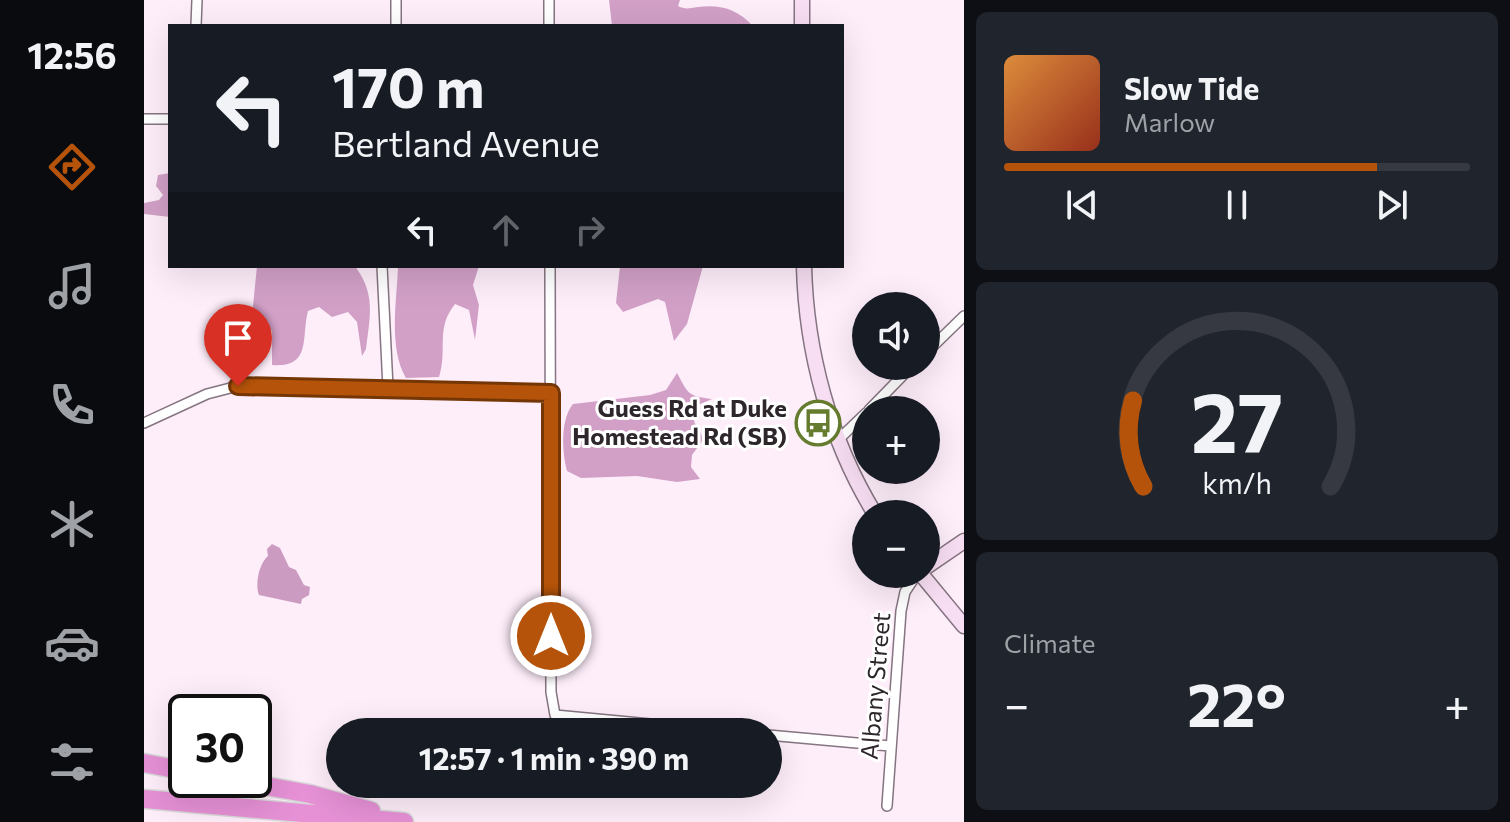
<!DOCTYPE html>
<html lang="en">
<head>
<meta charset="utf-8">
<style>
  :root { --surface:#171b24; --page:#20242c; --text:#f1f3f6; --muted:#9ea1a6; --line:#363941; --accent:#b45309 }
  body { margin:0; font-family:Commissioner,sans-serif; background:var(--page); color:var(--text); height:100vh; display:flex; flex-direction:column; font-size:30px; white-space:nowrap }
  * { box-sizing:border-box; margin:0 }
  p { font-size:26px; color:var(--muted) }
  .icon { flex:none; width:44px; height:44px; fill:none; stroke:currentColor; stroke-width:2; stroke-linecap:round; stroke-linejoin:round }
  .map { position:relative; flex:1; overflow:hidden }
  .panel { display:flex; flex-direction:column; gap:12px; padding:12px; background:#0d0f14; width:546px }
  .panel>* { flex:none }
  .top-card { position:absolute; left:24px; top:24px; width:676px; height:244px; border-radius:0px; box-shadow:0 8px 32px #0002; background:#171b24; color:var(--text); overflow:hidden }
  .controls { position:absolute; left:708px; top:292px; display:grid; gap:16px }
  .controls a { display:grid; place-items:center; width:88px; height:88px; border-radius:50%; background:var(--surface); box-shadow:0 8px 32px #0002; font-size:40px }
  .speed { position:absolute; left:24px; top:694px; display:flex; gap:16px; font-size:40px; font-weight:700; text-align:center }
  .speed>* { display:grid; place-content:center; width:104px; height:104px; border-radius:50%; background:var(--surface); box-shadow:0 8px 32px #0002; line-height:1 }
  .speed .limit { border:4px solid #111; border-radius:12px; background:#fff; color:#111 }
  .pin { position:absolute; display:grid; place-items:center; width:68px; height:68px; color:#fff; margin:-82px -34px; border-radius:50% 50% 50% 0; rotate:-45deg; box-shadow:0 0 8px #0007 }
  .pin .icon { rotate:45deg }
  .me { position:absolute; width:88px; margin:-44px; rotate:0deg; stroke-linejoin:round; filter:drop-shadow(0 0 6px #0008) }
  .turn { display:flex; align-items:center; gap:28px; height:168px; padding:0 32px; font-size:36px }
  .turn .icon { width:104px; height:104px; stroke-width:2.5 }
  .turn b { display:block; font-size:56px; line-height:68px }
  .lanes { display:flex; align-items:center; height:76px; padding:0 32px; background:#0003; justify-content:center; gap:40px; direction:ltr }
  .lanes .off { opacity:.35 }
  .big { font-size:60px; font-weight:700; line-height:1.1 }
  .panel .card { flex:1; display:flex; flex-direction:column; justify-content:center; gap:12px; min-width:0; padding:0 28px; border-radius:12px; background:var(--page) }
  .panel .dial { align-items:center; gap:0 }
  .dial svg { height:208px; overflow:visible; fill:none; stroke:var(--line); stroke-width:7; stroke-linecap:round; text-anchor:middle }
  .dial text { fill:var(--text); stroke:none }
  .song { display:flex; align-items:center; gap:24px }
  .cover { width:96px; height:96px; border-radius:12px; background:linear-gradient(135deg,hsl(30 70% 55%),hsl(10 70% 35%)) }
  .played { height:8px; border-radius:4px; background:linear-gradient(90deg,var(--accent) 80%,var(--line) 80%) }
  .keys { display:flex; justify-content:space-around; direction:ltr }
  .heat { display:flex; justify-content:space-between; align-items:center; font-size:44px; direction:ltr }
  .trip { position:absolute; left:182px; top:718px; width:456px; height:80px; border-radius:40px; background:var(--surface); box-shadow:0 8px 32px #0002; font-weight:700; line-height:80px; text-align:center }
  main { display:flex; flex:1; min-height:0 }
  .dock { display:flex; flex-direction:column; width:144px; justify-content:space-around; align-items:center; background:#090b0e; color:var(--muted) }
  .dock .icon { width:56px; height:56px }
  .dock .on { color:var(--accent) }
  .dock b { font-size:36px; color:var(--text) }
  .map>svg:first-child { display:block }
  .forest { fill:#d2a0c7 }
  .water { fill:#cc9bc2 }
  .lines { fill:none; stroke-linecap:round; stroke-linejoin:round }
  .street-casing { stroke:#857481; stroke-width:12 }
  .secondary-casing { stroke:#857481; stroke-width:17 }
  .highway-casing { stroke:#d9d8d9; stroke-width:21 }
  .street { stroke:#fff; stroke-width:9 }
  .secondary { stroke:#f8def3; stroke-width:14 }
  .highway { stroke:#e691d6; stroke-width:18 }
  .route-casing { stroke:#753606; stroke-width:20 }
  .route { stroke:#b45309; stroke-width:14 }
  .labels { text-anchor:middle; stroke-width:6; stroke-linejoin:round; paint-order:stroke }
  .poi-label { font-size:24px; font-weight:bold; fill:#2d262b; stroke:#fff; text-anchor:end }
  .street-label { font-size:24px; fill:#2d262b; stroke:#fff }
</style>
</head>
<body>
<main>
<nav class="dock">
<b>12:56</b>
<svg class="icon on" aria-label="directions" viewBox="0 0 24 24"><path d="M12 3l9 9-9 9-9-9zM9 14v-3h6M13 9l2 2-2 2"/></svg>
<svg class="icon" aria-label="music" viewBox="0 0 24 24"><path d="M9 18V5l10-2v13"/><circle cx="6" cy="18" r="3"/><circle cx="16" cy="16" r="3"/></svg>
<svg class="icon" aria-label="phone" viewBox="0 0 24 24"><path d="M5 4h4l2 5-3 2q2 4 5 5l2-3 5 2v4C11 20 4 13 5 4z"/></svg>
<svg class="icon" aria-label="climate" viewBox="0 0 24 24"><path d="M12 3v18M4 7l16 10M4 17L20 7"/></svg>
<svg class="icon" aria-label="car" viewBox="0 0 24 24"><path d="M5 17H2v-5l4-1 3-4h7l3 4 3 1v5h-3M9 17h6M6 11h13"/><circle cx="7" cy="17" r="2"/><circle cx="17" cy="17" r="2"/></svg>
<svg class="icon" aria-label="filters" viewBox="0 0 24 24"><path d="M4 7h16M4 17h16"/><circle cx="9" cy="7" r="2"/><circle cx="15" cy="17" r="2"/></svg>
</nav>
<div class="map">
<svg width="820" height="822" viewBox="0 0 820 822">
  <rect width="100%" height="100%" fill="#feeefa"/>
  <!-- forest -->
  <path class="forest" d="M465,0H536L534,6C542,10 545,8 554,7C577,4 593,9 609,26H468Z
    M26,173V217L0,214V203L15,200L19,195L12,186L14,175Z
    M113,266H211C232,295 226,315 222,349L218,356L213,322L204,312L188,317L175,307L164,311C157,338 168,368 128,365V331L125,327L118,344L111,353L105,346Z
    M254,266H335L329,285L335,305L331,340L325,310L311,304C291,329 304,349 295,377L262,378C244,348 253,300 254,266Z
    M476,266H559L543,324L530,341L521,302L514,299L479,312L472,303Z
    M533,373C544,393 543,396 568,399L552,406C544,425 557,426 559,440L548,455L547,467L556,479L533,482L493,476L437,478L423,471C418,452 416,420 429,404L506,395L522,390Z"/>
  <!-- water -->
  <path class="water" d="M128,544L136,548L145,567L152,570L160,585L166,587L165,595L158,599L157,604L115,595C111,583 115,564 124,556L123,549Z"/>
  <g class="lines">
    <!-- street casing -->
    <g class="street-casing">
      <path id="street" d="M252,0V26
        M405,0V26
        M52,26L53,0
        M0,119H26
        M238,266L244,388
        M406,266L407,692L411,715L591,732
        M782,353L820,316
        M725,410L768,366
        M0,423L63,394L94,386L407,393
        M695,439L722,413
        M624,735L746,746
        M743,806L757,611L761,592L773,574"/>
    </g>
    <!-- secondary casing -->
    <g class="secondary-casing">
      <path id="secondary" d="M658,26V0
        M660,266C662,352 686,441 731,514
        M782,567L820,541
        M777,574L820,626"/>
    </g>
    <!-- highway casing -->
    <g class="highway-casing">
      <path id="highway" d="M0,763L42,771
        M89,780L166,794L227,811
        M0,799L260,822"/>
    </g>
    <!-- street -->
    <use href="#street" class="street"/>
    <!-- secondary -->
    <use href="#secondary" class="secondary"/>
    <!-- highway -->
    <use href="#highway" class="highway"/>
  </g>
  <g class="lines">
    <!-- route casing -->
    <g class="route-casing">
      <path id="route" d="M94,386L407,393V636"/>
    </g>
    <!-- route -->
    <use href="#route" class="route"/>
  </g>
  <!-- icons -->
  <defs>
    <g id="bus-ring" transform="scale(2.3)"><circle r="9.5" fill="#fff" stroke="#657c2e" stroke-width="1.5"/><path d="M-5-6H5V4H4V6H2V4H-2V6H-4V4H-5ZM-3.5-4V0h7V-4ZM-3.5 1.2v1.5H-2V1.2ZM2 1.2v1.5H3.5V1.2Z" fill="#657c2e"/></g>
  </defs>
  <g fill-rule="evenodd">
    <use href="#bus-ring" x="674" y="423"/>
  </g>
  <g class="labels">
    <!-- poi labels -->
    <g class="poi-label">
      <text x="643" y="417">Guess Rd at Duke<tspan x="643" dy="28">Homestead Rd (SB)</tspan></text>
    </g>
    <!-- street labels -->
    <g class="street-label">
      <text transform="translate(732 686) rotate(-85)" y="8">Albany Street</text>
    </g>
  </g>
</svg>
<div class="controls">
<a><svg class="icon" aria-label="sound" viewBox="0 0 24 24"><path d="M4 9h4l5-4v14l-5-4H4zM17 9q2 3 0 6"/></svg></a>
<a>+</a>
<a>−</a>
</div>
<div class="speed"><div class="limit">30</div></div>
<div class="pin" style="left:94px;top:386px;background:#d93025"><svg class="icon" aria-label="arrive" viewBox="0 0 24 24"><path d="M6 21V4h12l-3 4 3 4H6"/></svg></div>
<svg class="me" style="left:407px;top:636px" viewBox="-20 -20 40 40"><circle r="17" fill="#b45309" stroke="#fff" stroke-width="3"/><path d="M0-11L8 9 0 5-8 9z" fill="#fff"/></svg>
<div class="trip">12:57 · 1 min · 390 m</div>
<div class="top-card">
<div class="turn"><svg class="icon" aria-label="left" viewBox="0 0 24 24"><path d="M17 20v-9H6M10 6l-5 5 5 5"/></svg><div><b>170 m</b>Bertland Avenue</div></div>
<div class="lanes"><svg class="icon" aria-label="left" viewBox="0 0 24 24"><path d="M17 20v-9H6M10 6l-5 5 5 5"/></svg><svg class="icon off" aria-label="ahead" viewBox="0 0 24 24"><path d="M12 20V5M6 11l6-6 6 6"/></svg><svg class="icon off" aria-label="right" viewBox="0 0 24 24"><path d="M7 20v-9h11M14 6l5 5-5 5"/></svg></div>
</div>
</div>
<section class="panel">
<div class="card">
<div class="song"><i class="cover"></i><div><b>Slow Tide</b><p>Marlow</p></div></div>
<div class="played"></div>
<div class="keys"><svg class="icon" aria-label="previous" viewBox="0 0 24 24"><path d="M18 5L8 12l10 7zM5 5v14"/></svg><svg class="icon" aria-label="pause" viewBox="0 0 24 24"><path d="M8 5v14M16 5v14"/></svg><svg class="icon" aria-label="next" viewBox="0 0 24 24"><path d="M6 5l10 7-10 7zM19 5v14"/></svg></div>
</div>
<div class="card dial"><svg viewBox="0 0 100 80">
<path d="M14 69A42 42 0 1 1 86 69"/>
<path d="M14 69A42 42 0 0 1 10 36" stroke="#b45309"/>
<text x="50" y="56" font-size="32" font-weight="700">27</text>
<text x="50" y="72" font-size="11">km/h</text>
</svg></div>
<div class="card"><p>Climate</p>
<div class="heat"><a>−</a><b class="big">22°</b><a>+</a></div>
</div>
</section>
</main>
</body>
</html>
